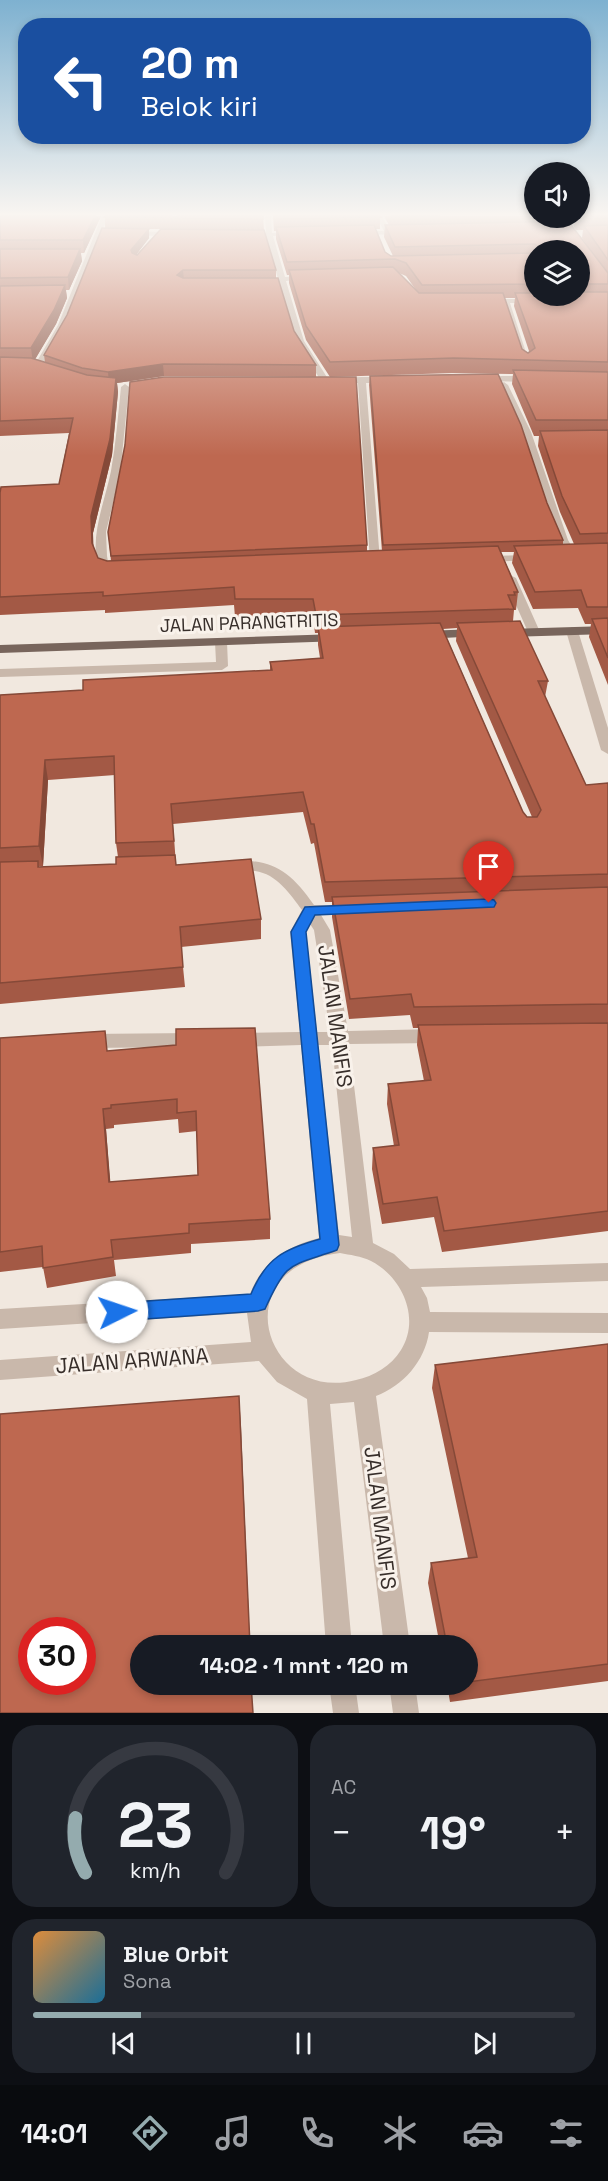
<!DOCTYPE html>
<html lang="id">
<head>
<meta charset="utf-8">
<style>
  :root { --surface:#171b24; --page:#20242c; --text:#f1f3f6; --muted:#9ea1a6; --line:#363941; --accent:#94abae }
  body { margin:0; font-family:"Space Grotesk",sans-serif; background:var(--page); color:var(--text); height:100vh; display:flex; flex-direction:column; font-size:22px; white-space:nowrap }
  * { box-sizing:border-box; margin:0 }
  p { font-size:20px; color:var(--muted) }
  .icon { flex:none; width:33px; height:33px; fill:none; stroke:currentColor; stroke-width:2; stroke-linecap:round; stroke-linejoin:round }
  .map { position:relative; height:1713px; overflow:hidden }
  .sheet { display:flex; flex-direction:column; gap:12px; padding:12px; background:#0d0f14; flex:1 }
  .sheet>* { flex:none }
  .guide { position:absolute; left:18px; top:18px; width:573px; height:126px; border-radius:24px; box-shadow:0 3px 9px #0003; background:#1a4fa0; color:#fff; overflow:hidden }
  .buttons { position:absolute; left:524px; top:162px; display:grid; gap:12px }
  .buttons a { display:grid; place-items:center; width:66px; height:66px; border-radius:50%; background:var(--surface); box-shadow:0 3px 9px #0003; font-size:30px }
  .speed { position:absolute; left:18px; top:1617px; display:flex; gap:12px; font-size:30px; font-weight:700; text-align:center }
  .speed>* { display:grid; place-content:center; width:78px; height:78px; border-radius:50%; background:var(--surface); box-shadow:0 3px 9px #0003; line-height:1 }
  .speed .limit { border:9px solid #d22; background:#fff; color:#111 }
  .pin { position:absolute; display:grid; place-items:center; width:51px; height:51px; color:#fff; margin:-62px -26px; border-radius:50% 50% 50% 0; rotate:-45deg; box-shadow:0 0 6px #0007 }
  .pin .icon { rotate:45deg }
  .me { position:absolute; width:66px; margin:-33px; rotate:86deg; stroke-linejoin:round; filter:drop-shadow(0 0 4px #0008) }
  .turn { display:flex; align-items:center; gap:21px; height:126px; padding:0 24px; font-size:27px }
  .turn .icon { width:78px; height:78px; stroke-width:2.5 }
  .turn b { display:block; font-size:42px; line-height:51px }
  .big { font-size:45px; font-weight:800; line-height:1.1 }
  .sheet .tile { flex:1; display:flex; flex-direction:column; justify-content:center; gap:9px; min-width:0; padding:0 21px; border-radius:24px; background:var(--page) }
  .sheet .dial { align-items:center; gap:0 }
  .dial svg { height:156px; overflow:visible; fill:none; stroke:var(--line); stroke-width:7; stroke-linecap:round; text-anchor:middle }
  .dial text { fill:var(--text); stroke:none }
  .song { display:flex; align-items:center; gap:18px }
  .cover { width:72px; height:72px; border-radius:9px; background:linear-gradient(135deg,hsl(30 70% 55%),hsl(200 70% 35%)) }
  .played { height:6px; border-radius:3px; background:linear-gradient(90deg,var(--accent) 20%,var(--line) 20%) }
  .keys { display:flex; justify-content:space-around; direction:ltr }
  .heat { display:flex; justify-content:space-between; align-items:center; font-size:33px; direction:ltr }
  .sheet .tiles { flex:1; display:grid; gap:12px; grid-template-columns:1fr 1fr }
  .tile:last-child { grid-column:span 2 }
  .trip { position:absolute; left:130px; top:1635px; width:348px; height:60px; border-radius:30px; background:var(--surface); box-shadow:0 3px 9px #0003; font-weight:800; line-height:60px; text-align:center }
  .menu { display:flex; height:96px; justify-content:space-around; align-items:center; background:#090b0e; color:var(--muted) }
  .menu .icon { width:42px; height:42px }
  .menu .active { color:var(--accent) }
  .menu b { font-size:27px; color:var(--text) }
  .map>svg:first-child { display:block }
  .lines { fill:none; stroke-linecap:round; stroke-linejoin:round }
  .service { fill:#c9b8ab; fill-rule:evenodd }
  .minor { fill:#c9b8ab; fill-rule:evenodd }
  .primary { fill:#78655c; fill-rule:evenodd }
  .wall { fill:#a35945; fill-rule:evenodd }
  .shaded-wall { fill:#854938 }
  .building { fill:#be6850; stroke:#854938; stroke-width:1.5; fill-rule:evenodd }
  .route { fill:#1a73e8; stroke:#114b97; stroke-width:1.5 }
  .labels { text-anchor:middle; stroke-width:6; stroke-linejoin:round; paint-order:stroke }
  .street-label { font-size:18px; fill:#372e2a; stroke:#f9f2eb }
  .near-street-label { font-size:21px; fill:#372e2a; stroke:#f9f2eb }
</style>
</head>
<body>
<div class="map">
<svg width="608" height="1713" viewBox="0 0 608 1713">
  <rect width="100%" height="100%" fill="#f1e8df"/>
  <g class="lines">
    <!-- service -->
    <path class="service" d="M572,627L578,631L608,728V754L601,750L566,631Z"/>
    <!-- minor -->
    <path class="minor" d="M102,216H108L102,231L177,232L180,234L177,236L101,235L66,325L40,370H34L33,368L58,325Z
      M265,216H271L272,233L300,234L273,236L285,277L308,276L312,278L286,281L304,341L330,382L329,384H323L296,341L266,237L243,235L266,233Z
      M376,216H382L390,231L408,233L405,235L355,234L357,231H384Z
      M558,218H564L579,238H575Z
      M482,299H536L533,303H510L530,365L523,363L503,303H485Z
      M482,376H533L537,379L533,382L479,381V377Z
      M362,377H389L393,380L389,383H366L380,561L375,564L370,561L358,383L338,384L334,381L338,378Z
      M504,382L508,385L531,432L568,540L578,557L577,559H569L558,540L521,432L500,385Z
      M125,384L129,387L120,474L106,532L107,556L109,567L116,573L110,576L98,568C90,534 104,505 111,471C116,443 118,415 121,387Z
      M533,555L538,558L537,560L485,562L480,559L485,556Z
      M510,575L516,578L540,632L538,635L534,636L528,632L504,578Z
      M221,638L227,642L228,666L222,670L0,677V669L216,662L215,642Z
      M232,860C274,860 290,871 314,905H356L358,909L356,913L321,915L330,930L348,1031L437,1029L443,1031L446,1036L443,1041L437,1043L349,1044L373,1243L394,1254L410,1269L608,1263V1281L421,1287L427,1298L430,1312L608,1313V1333L429,1332C425,1361 403,1386 376,1396L410,1646H384L354,1402L330,1404L352,1646H326L307,1399L277,1382L259,1361L0,1380V1360L251,1342L247,1313L0,1329V1309L250,1294C262,1262 287,1246 319,1238L301,1045L236,1047L230,1045L227,1040L230,1035L236,1033L300,1032L290,932L302,910C290,894 277,874 255,871C246,869 236,871 227,868L224,865ZM310,924L314,930L330,1032H317L306,932ZM318,1045H332L352,1237L339,1235ZM340,1253C350,1255 361,1256 371,1261C402,1277 421,1318 401,1350C391,1366 374,1376 356,1380C265,1404 221,1267 340,1253Z
      M194,1033L200,1035L203,1040L200,1045L194,1047L86,1048L80,1046L77,1041L80,1036L86,1034Z
      M329,1684H355L359,1713H333Z
      M389,1684H415L419,1713H393Z"/>
    <!-- primary -->
    <path class="primary" d="M608,626V634L506,637L500,633L506,629Z
      M476,629L480,630V636L425,639L419,635L425,631Z
      M338,634L342,635V641L0,653V645Z"/>
  </g>
  <!-- wall -->
  <path class="wall" d="M0,216H101L84,253H81L82,261L69,290H66L67,298L56,324L35,359L45,362L44,355L67,315L105,228V216H173L174,217L263,216L264,230L276,270V278L294,331L316,365V377L164,376L117,383L118,392L112,455L93,533V547L98,558L107,561H111L108,532L367,545V551H382L369,385L370,376L547,503L563,540V544H574L560,512L538,446L539,436H534L512,384L513,374L453,373L330,377L306,340L289,283V275H287L276,239V231H274L273,216H380V229H375L385,252L391,256H393L384,237L385,225H389L384,216H534V218H561V222L593,254L582,238L583,230H576L574,227L575,219H568L564,218L608,216V685L589,637L591,624H585L578,608L533,609L512,563L514,552H501L518,592L516,610H514L513,621L548,681L545,697L586,785L608,783V1231L442,1252L434,1217L382,1224L372,1169L373,1148L394,1146L387,1104L388,1084L424,1081L417,1045L418,1028H413L410,1015L349,1019L332,917V902H325L314,843L311,844L303,812L173,824L176,865L261,919V939L181,947L185,987L0,1004V695L83,690L270,670V662L320,658L318,645V633H315L313,617H235L234,605L105,613V610L0,615V493L59,484L69,433L0,436ZM149,229H161L137,255H136L149,238ZM534,250H579V296H534ZM399,273L406,276L416,290ZM504,298H515L514,306L529,351L528,353L522,349ZM457,628L456,641L532,817H527L523,812L443,629ZM115,775L116,843L118,857L116,864L39,867V866H43L48,780Z
    M0,1038L108,1051L176,1045L270,1219V1239L191,1244V1253L114,1260L116,1276L47,1288L43,1267L0,1272ZM178,1119L179,1133L197,1131L198,1175L110,1182L106,1129L114,1128V1125Z
    M608,1344V1681L450,1702L447,1684H468V1646H440L428,1583L431,1563L468,1558L432,1388L435,1365Z"/>
  <!-- shaded-wall -->
  <path class="shaded-wall" d="M95,216H101L84,253L83,240Z
    M149,229V238L132,260L131,250Z
    M80,249L82,261L69,290L68,277Z
    M183,270L184,280L177,275Z
    M65,285L67,298L56,324L33,363L31,348Z
    M163,364L164,376L117,383L118,392L112,455L93,533L94,561L92,543L91,516L109,384L108,372Z
    M45,760L48,780L43,866L39,846Z
    M103,1109L106,1129L112,1202L109,1182Z
    M239,1396L241,1426L250,1646Z"/>
  <!-- building -->
  <path class="building" d="M0,216H95L83,240H0Z
    M105,216H172L174,217L178,216H263V219L104,217Z
    M274,216H380L381,217L274,219Z
    M391,216H440L392,217Z
    M579,216H608V218H578H579Z
    M568,221L608,273V284H579V250H536L538,247L535,244L395,247L385,225Z
    M374,225L385,252L391,256L534,253V284L422,285L406,263L395,259L287,262L276,227Z
    M608,225V260L584,226Z
    M102,228L149,229L131,250L132,253L137,255L161,229L264,230L276,270H183L177,275L183,278H278L294,331L316,365L163,364L108,372L82,368L44,355L67,315Z
    M0,249H80L68,277L0,278Z
    M393,267L419,293H503L522,349L528,353L535,348L515,293H534V296H579V292H608V362L454,358L330,362L306,326L289,270Z
    M65,285L54,310L31,348H0V286Z
    M0,357L31,358L87,375L116,378L110,439L91,516L92,543L98,558L107,561L498,546L518,592H514L515,595H508L514,609L316,615L313,599H235L234,587L103,596V592L0,597V493L1,487L59,484L73,418L0,421Z
    M513,370L608,372V420H536Z
    M498,374L521,425L547,503L563,540L383,545L370,376Z
    M164,377H356L367,545L111,556L108,532L125,445L130,382Z
    M608,430V533L580,534L562,496L540,431Z
    M608,543V607H587L581,590L535,592L514,546Z
    M608,618V658L592,619Z
    M520,621L548,681H538L586,785L608,783V874L325,882L314,824H311L303,792L171,804L174,841L116,843L114,756L45,760L39,846L0,848V695L83,690V680L272,670L270,662L323,658L318,627L440,623L523,812L527,817H537L541,810L457,623Z
    M175,855L176,865L251,859L261,919L180,927L183,967L0,983V862L38,861V867L116,864V857Z
    M608,887V1004L414,1007L411,994L350,999L332,897Z
    M608,1023V1211L444,1231L437,1197L383,1204L373,1148L399,1145L388,1084L431,1080L418,1025Z
    M255,1028L270,1219L189,1224V1233L111,1240L113,1257L43,1268L42,1246L0,1252V1038L105,1031L107,1051L176,1045V1029ZM177,1099V1113L196,1111L198,1175L109,1182L103,1109L111,1108V1105Z
    M608,1344V1664L468,1682V1646H447L431,1563L477,1557L435,1365Z
    M239,1396L250,1646H141V1684H251L253,1713H0V1414ZM32,1630H82V1682H32Z"/>
  <!-- sky -->
  <linearGradient id="sky" x2="0" y2="1"><stop stop-color="#7eb1d0"/><stop offset="0.47" stop-color="#f9f5f1"/><stop offset="1" stop-color="#f9f5f1" stop-opacity="0"/></linearGradient>
  <rect width="608" height="456" fill="url(#sky)"/>
  <!-- route -->
  <path class="route" d="M489,899L494,900L496,903L494,907L315,915L306,932L339,1245L337,1250C289,1267 287,1260 265,1309L258,1311L117,1321L110,1318L108,1312L110,1306L117,1303L251,1294C266,1258 284,1249 320,1239L291,932L305,907Z"/>
  <g class="labels">
    <!-- street labels -->
    <g class="street-label">
      <text transform="translate(249 623) rotate(-2)" y="6">JALAN PARANGTRITIS</text>
    </g>
    <!-- near-street labels -->
    <g class="near-street-label">
      <text transform="translate(335 1016) rotate(82)" y="7">JALAN MANFIS</text>
      <text transform="translate(132 1361) rotate(-4)" y="7">JALAN ARWANA</text>
      <text transform="translate(380 1518) rotate(83)" y="7">JALAN MANFIS</text>
    </g>
  </g>
</svg>
<div class="buttons">
<a><svg class="icon" aria-label="sound" viewBox="0 0 24 24"><path d="M4 9h4l5-4v14l-5-4H4zM17 9q2 3 0 6"/></svg></a>
<a><svg class="icon" aria-label="layers" viewBox="0 0 24 24"><path d="M12 4l9 5-9 5-9-5zM3 14l9 5 9-5"/></svg></a>
</div>
<div class="speed"><div class="limit">30</div></div>
<div class="pin" style="left:489px;top:903px;background:#d93025"><svg class="icon" aria-label="arrive" viewBox="0 0 24 24"><path d="M6 21V4h12l-3 4 3 4H6"/></svg></div>
<svg class="me" style="left:117px;top:1312px" viewBox="-20 -20 40 40"><circle r="19" fill="#fff"/><path d="M0-13L10 11 0 6-10 11z" fill="#1a73e8"/></svg>
<div class="trip">14:02 · 1 mnt · 120 m</div>
<div class="guide">
<div class="turn"><svg class="icon" aria-label="left" viewBox="0 0 24 24"><path d="M17 20v-9H6M10 6l-5 5 5 5"/></svg><div><b>20 m</b>Belok kiri</div></div>
</div>
</div>
<section class="sheet">
<div class="tiles">
<div class="tile dial"><svg viewBox="0 0 100 80">
<path d="M14 69A42 42 0 1 1 86 69"/>
<path d="M14 69A42 42 0 0 1 9 41" stroke="#94abae"/>
<text x="50" y="56" font-size="32" font-weight="700">23</text>
<text x="50" y="72" font-size="11">km/h</text>
</svg></div>
<div class="tile"><p>AC</p>
<div class="heat"><a>−</a><b class="big">19°</b><a>+</a></div>
</div>
<div class="tile">
<div class="song"><i class="cover"></i><div><b>Blue Orbit</b><p>Sona</p></div></div>
<div class="played"></div>
<div class="keys"><svg class="icon" aria-label="previous" viewBox="0 0 24 24"><path d="M18 5L8 12l10 7zM5 5v14"/></svg><svg class="icon" aria-label="pause" viewBox="0 0 24 24"><path d="M8 5v14M16 5v14"/></svg><svg class="icon" aria-label="next" viewBox="0 0 24 24"><path d="M6 5l10 7-10 7zM19 5v14"/></svg></div>
</div>
</div>
</section>
<nav class="menu">
<b>14:01</b>
<svg class="icon active" aria-label="directions" viewBox="0 0 24 24"><path d="M12 3l9 9-9 9-9-9zM9 14v-3h6M13 9l2 2-2 2"/></svg>
<svg class="icon" aria-label="music" viewBox="0 0 24 24"><path d="M9 18V5l10-2v13"/><circle cx="6" cy="18" r="3"/><circle cx="16" cy="16" r="3"/></svg>
<svg class="icon" aria-label="phone" viewBox="0 0 24 24"><path d="M5 4h4l2 5-3 2q2 4 5 5l2-3 5 2v4C11 20 4 13 5 4z"/></svg>
<svg class="icon" aria-label="climate" viewBox="0 0 24 24"><path d="M12 3v18M4 7l16 10M4 17L20 7"/></svg>
<svg class="icon" aria-label="car" viewBox="0 0 24 24"><path d="M5 17H2v-5l4-1 3-4h7l3 4 3 1v5h-3M9 17h6M6 11h13"/><circle cx="7" cy="17" r="2"/><circle cx="17" cy="17" r="2"/></svg>
<svg class="icon" aria-label="filters" viewBox="0 0 24 24"><path d="M4 7h16M4 17h16"/><circle cx="9" cy="7" r="2"/><circle cx="15" cy="17" r="2"/></svg>
</nav>
</body>
</html>
